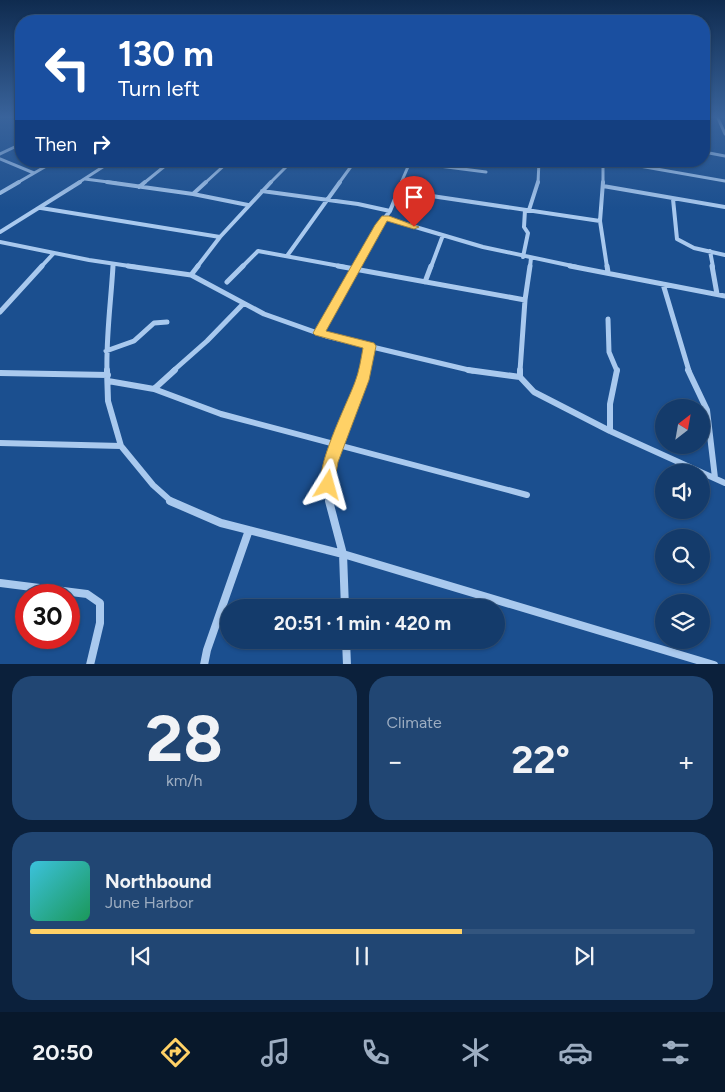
<!DOCTYPE html>
<html lang="en">
<head>
<meta charset="utf-8">
<style>
  :root { --surface:#143b6b; --page:#214673; --text:#f1f3f6; --muted:#9dadc1; --line:#33557e; --accent:#ffd166 }
  body { margin:0; font-family:Figtree,sans-serif; background:var(--page); color:var(--text); height:100vh; display:flex; flex-direction:column; font-size:19px; white-space:nowrap }
  * { box-sizing:border-box; margin:0 }
  p { font-size:16px; color:var(--muted) }
  .icon { flex:none; width:28px; height:28px; fill:none; stroke:currentColor; stroke-width:2; stroke-linecap:round; stroke-linejoin:round }
  .map { position:relative; height:664px; overflow:hidden }
  .panel { display:flex; flex-direction:column; gap:12px; padding:12px; background:#0b203b; flex:1 }
  .panel>* { flex:none }
  .guide { position:absolute; left:15px; top:15px; width:695px; height:152px; border-radius:20px; box-shadow:0 1px 4px #0004,0 0 0 1px var(--line); background:#1a4fa0; color:#fff; overflow:hidden }
  .needle { width:32px; rotate:31deg }
  .tools { position:absolute; left:655px; top:399px; display:grid; gap:10px }
  .tools a { display:grid; place-items:center; width:55px; height:55px; border-radius:50%; background:var(--surface); box-shadow:0 1px 4px #0004,0 0 0 1px var(--line); font-size:25px }
  .speed { position:absolute; left:15px; top:584px; display:flex; gap:10px; font-size:25px; font-weight:700; text-align:center }
  .speed>* { display:grid; place-content:center; width:65px; height:65px; border-radius:50%; background:var(--surface); box-shadow:0 1px 4px #0004,0 0 0 1px var(--line); line-height:1 }
  .speed .limit { border:8px solid #d22; background:#fff; color:#111 }
  .pin { position:absolute; display:grid; place-items:center; width:42px; height:42px; color:#fff; margin:-51px -21px; border-radius:50% 50% 50% 0; rotate:-45deg; box-shadow:0 0 5px #0007 }
  .pin .icon { rotate:45deg }
  .me { position:absolute; width:55px; margin:-28px; rotate:8deg; stroke-linejoin:round; filter:drop-shadow(0 0 4px #0008) }
  .turn { display:flex; align-items:center; gap:18px; height:105px; padding:0 20px; font-size:22px }
  .turn .icon { width:65px; height:65px; stroke-width:2.5 }
  .turn b { display:block; font-size:35px; line-height:42px }
  .then { display:flex; align-items:center; height:48px; padding:0 20px; background:#0003; gap:10px; font-size:19px }
  .big { font-size:38px; font-weight:700; line-height:1.1 }
  .panel .tile { flex:1; display:flex; flex-direction:column; justify-content:center; gap:8px; min-width:0; padding:0 18px; border-radius:20px; background:var(--page) }
  .panel .dial { align-items:center; gap:0 }
  .dial b { font-size:65px; line-height:1 }
  .song { display:flex; align-items:center; gap:15px }
  .cover { width:60px; height:60px; border-radius:8px; background:linear-gradient(135deg,hsl(190 70% 55%),hsl(150 70% 35%)) }
  .played { height:5px; border-radius:2px; background:linear-gradient(90deg,var(--accent) 65%,var(--line) 65%) }
  .keys { display:flex; justify-content:space-around; direction:ltr }
  .heat { display:flex; justify-content:space-between; align-items:center; font-size:28px; direction:ltr }
  .panel .tiles { flex:1; display:grid; gap:12px; grid-template-columns:1fr 1fr }
  .tile:last-child { grid-column:span 2 }
  .trip { position:absolute; left:220px; top:599px; width:285px; height:50px; border-radius:25px; background:var(--surface); box-shadow:0 1px 4px #0004,0 0 0 1px var(--line); font-weight:700; line-height:50px; text-align:center }
  .tab-bar { display:flex; height:80px; justify-content:space-around; align-items:center; background:#08182b; color:var(--muted) }
  .tab-bar .icon { width:35px; height:35px }
  .tab-bar .current { color:var(--accent) }
  .tab-bar b { font-size:22px; color:var(--text) }
  .map>svg:first-child { display:block }
  .lines { fill:none; stroke-linecap:round; stroke-linejoin:round }
  .street-far4 { stroke:#a9c9ee; stroke-width:3 }
  .street-far3 { stroke:#a9c9ee; stroke-width:4 }
  .street-far2 { stroke:#a9c9ee; stroke-width:5 }
  .street-far1 { stroke:#a9c9ee; stroke-width:6 }
  .street { stroke:#a9c9ee; stroke-width:8 }
  .route { fill:#ffd166; stroke:#a68842 }
</style>
</head>
<body>
<div class="map">
<svg width="725" height="665" viewBox="0 0 725 665">
  <rect width="100%" height="100%" fill="#1b4f8f"/>
  <g class="lines">
    <!-- street-far4 -->
    <path class="street-far4" d="M717,116L725,134
      M704,152L725,156
      M0,154L21,144
      M0,159L34,173
      M400,161L486,172
      M603,161V183
      M611,161L725,181
      M85,179L116,183
      M17,183L55,161
      M78,183L112,161
      M144,183L171,161
      M205,183L229,161
      M270,183L292,161
      M339,183L355,161
      M401,183L410,162
      M538,183L539,161"/>
    <!-- street-far3 -->
    <path class="street-far3" d="M107,182L193,194L248,205
      M603,182L600,221L607,267
      M603,186L725,207
      M139,187L145,182
      M262,191L358,204L390,211
      M398,191L600,221
      M0,193L19,182
      M193,194L206,182
      M673,199L677,239L694,248L725,255
      M41,208L220,237
      M529,210L538,182
      M385,218L483,247L577,267
      M0,232L80,182
      M0,242L89,260L136,267
      M710,251L713,267
      M287,256L340,182
      M523,257L528,233L524,227L525,210
      M41,267L54,253
      M113,267V264
      M197,267L220,237L271,182
      M242,267L258,251L345,267
      M356,267L379,225L390,211L402,182
      M431,267L443,235
      M530,267L531,258"/>
    <!-- street-far2 -->
    <path class="street-far2" d="M128,266L191,275L264,314L326,336L473,371
      M338,266L525,300
      M570,266L725,296
      M607,266L608,272
      M712,266L717,294
      M191,275L198,266
      M227,282L243,266
      M425,282L431,266
      M663,284L689,371
      M0,312L42,266
      M608,319L609,352L617,371
      M319,333L356,266
      M106,351L134,341L154,323L167,322
      M107,371C106,336 111,301 113,266
      M173,371L207,341L243,304
      M364,371L370,346
      M520,371L525,300L530,266"/>
    <!-- street-far1 -->
    <path class="street-far1" d="M107,370L108,401L121,446L153,485L172,502
      M175,370L154,389L221,414L527,495
      M468,370L520,377
      M520,370V377L534,392L610,431L725,483
      M688,370L707,410L715,478
      M0,373L108,375
      M108,381L154,389
      M610,431V404L617,370
      M0,443L121,446
      M330,502C318,457 354,413 364,370"/>
    <!-- street -->
    <path class="street" d="M170,501L221,523L343,554L714,665
      M329,501L343,554L345,608
      M0,583L87,594L100,603V623L90,665
      M346,640L347,665
      M204,665L207,650L249,530"/>
  </g>
  <!-- sky -->
  <linearGradient id="sky" x2="0" y2="1"><stop stop-color="#0f2b4f"/><stop offset="0.56" stop-color="#39639b"/><stop offset="1" stop-color="#39639b" stop-opacity="0"/></linearGradient>
  <rect width="725" height="209" fill="url(#sky)"/>
  <!-- route -->
  <path class="route" d="M382,216H389L419,227L414,229L387,221L326,331L374,343L376,346L369,380L338,462L333,490L328,492L322,490C313,470 347,404 355,382C359,372 361,359 363,348L315,335L313,333L375,225Z"/>
</svg>
<div class="tools">
<a><svg class="needle" viewBox="-14 -14 28 28"><path d="M0-13l5 13h-10z" fill="#e53935"/><path d="M0 13l5-13h-10z" fill="#9dadc1"/></svg></a>
<a><svg class="icon" aria-label="sound" viewBox="0 0 24 24"><path d="M4 9h4l5-4v14l-5-4H4zM17 9q2 3 0 6"/></svg></a>
<a><svg class="icon" aria-label="search" viewBox="0 0 24 24"><circle cx="10" cy="10" r="6"/><path d="M15 15l6 6"/></svg></a>
<a><svg class="icon" aria-label="layers" viewBox="0 0 24 24"><path d="M12 4l9 5-9 5-9-5zM3 14l9 5 9-5"/></svg></a>
</div>
<div class="speed"><div class="limit">30</div></div>
<div class="pin" style="left:414px;top:227px;background:#d93025"><svg class="icon" aria-label="arrive" viewBox="0 0 24 24"><path d="M6 21V4h12l-3 4 3 4H6"/></svg></div>
<svg class="me" style="left:328px;top:485px" viewBox="-20 -20 40 40"><path d="M0-17L14 15 0 8-14 15z" fill="#ffd166" stroke="#fff" stroke-width="4"/></svg>
<div class="trip">20:51 · 1 min · 420 m</div>
<div class="guide">
<div class="turn"><svg class="icon" aria-label="left" viewBox="0 0 24 24"><path d="M17 20v-9H6M10 6l-5 5 5 5"/></svg><div><b>130 m</b>Turn left</div></div>
<div class="then">Then<svg class="icon" aria-label="right" viewBox="0 0 24 24"><path d="M7 20v-9h11M14 6l5 5-5 5"/></svg></div>
</div>
</div>
<section class="panel">
<div class="tiles">
<div class="tile dial"><b>28</b><p>km/h</p></div>
<div class="tile"><p>Climate</p>
<div class="heat"><a>−</a><b class="big">22°</b><a>+</a></div>
</div>
<div class="tile">
<div class="song"><i class="cover"></i><div><b>Northbound</b><p>June Harbor</p></div></div>
<div class="played"></div>
<div class="keys"><svg class="icon" aria-label="previous" viewBox="0 0 24 24"><path d="M18 5L8 12l10 7zM5 5v14"/></svg><svg class="icon" aria-label="pause" viewBox="0 0 24 24"><path d="M8 5v14M16 5v14"/></svg><svg class="icon" aria-label="next" viewBox="0 0 24 24"><path d="M6 5l10 7-10 7zM19 5v14"/></svg></div>
</div>
</div>
</section>
<nav class="tab-bar">
<b>20:50</b>
<svg class="icon current" aria-label="directions" viewBox="0 0 24 24"><path d="M12 3l9 9-9 9-9-9zM9 14v-3h6M13 9l2 2-2 2"/></svg>
<svg class="icon" aria-label="music" viewBox="0 0 24 24"><path d="M9 18V5l10-2v13"/><circle cx="6" cy="18" r="3"/><circle cx="16" cy="16" r="3"/></svg>
<svg class="icon" aria-label="phone" viewBox="0 0 24 24"><path d="M5 4h4l2 5-3 2q2 4 5 5l2-3 5 2v4C11 20 4 13 5 4z"/></svg>
<svg class="icon" aria-label="climate" viewBox="0 0 24 24"><path d="M12 3v18M4 7l16 10M4 17L20 7"/></svg>
<svg class="icon" aria-label="car" viewBox="0 0 24 24"><path d="M5 17H2v-5l4-1 3-4h7l3 4 3 1v5h-3M9 17h6M6 11h13"/><circle cx="7" cy="17" r="2"/><circle cx="17" cy="17" r="2"/></svg>
<svg class="icon" aria-label="filters" viewBox="0 0 24 24"><path d="M4 7h16M4 17h16"/><circle cx="9" cy="7" r="2"/><circle cx="15" cy="17" r="2"/></svg>
</nav>
</body>
</html>
